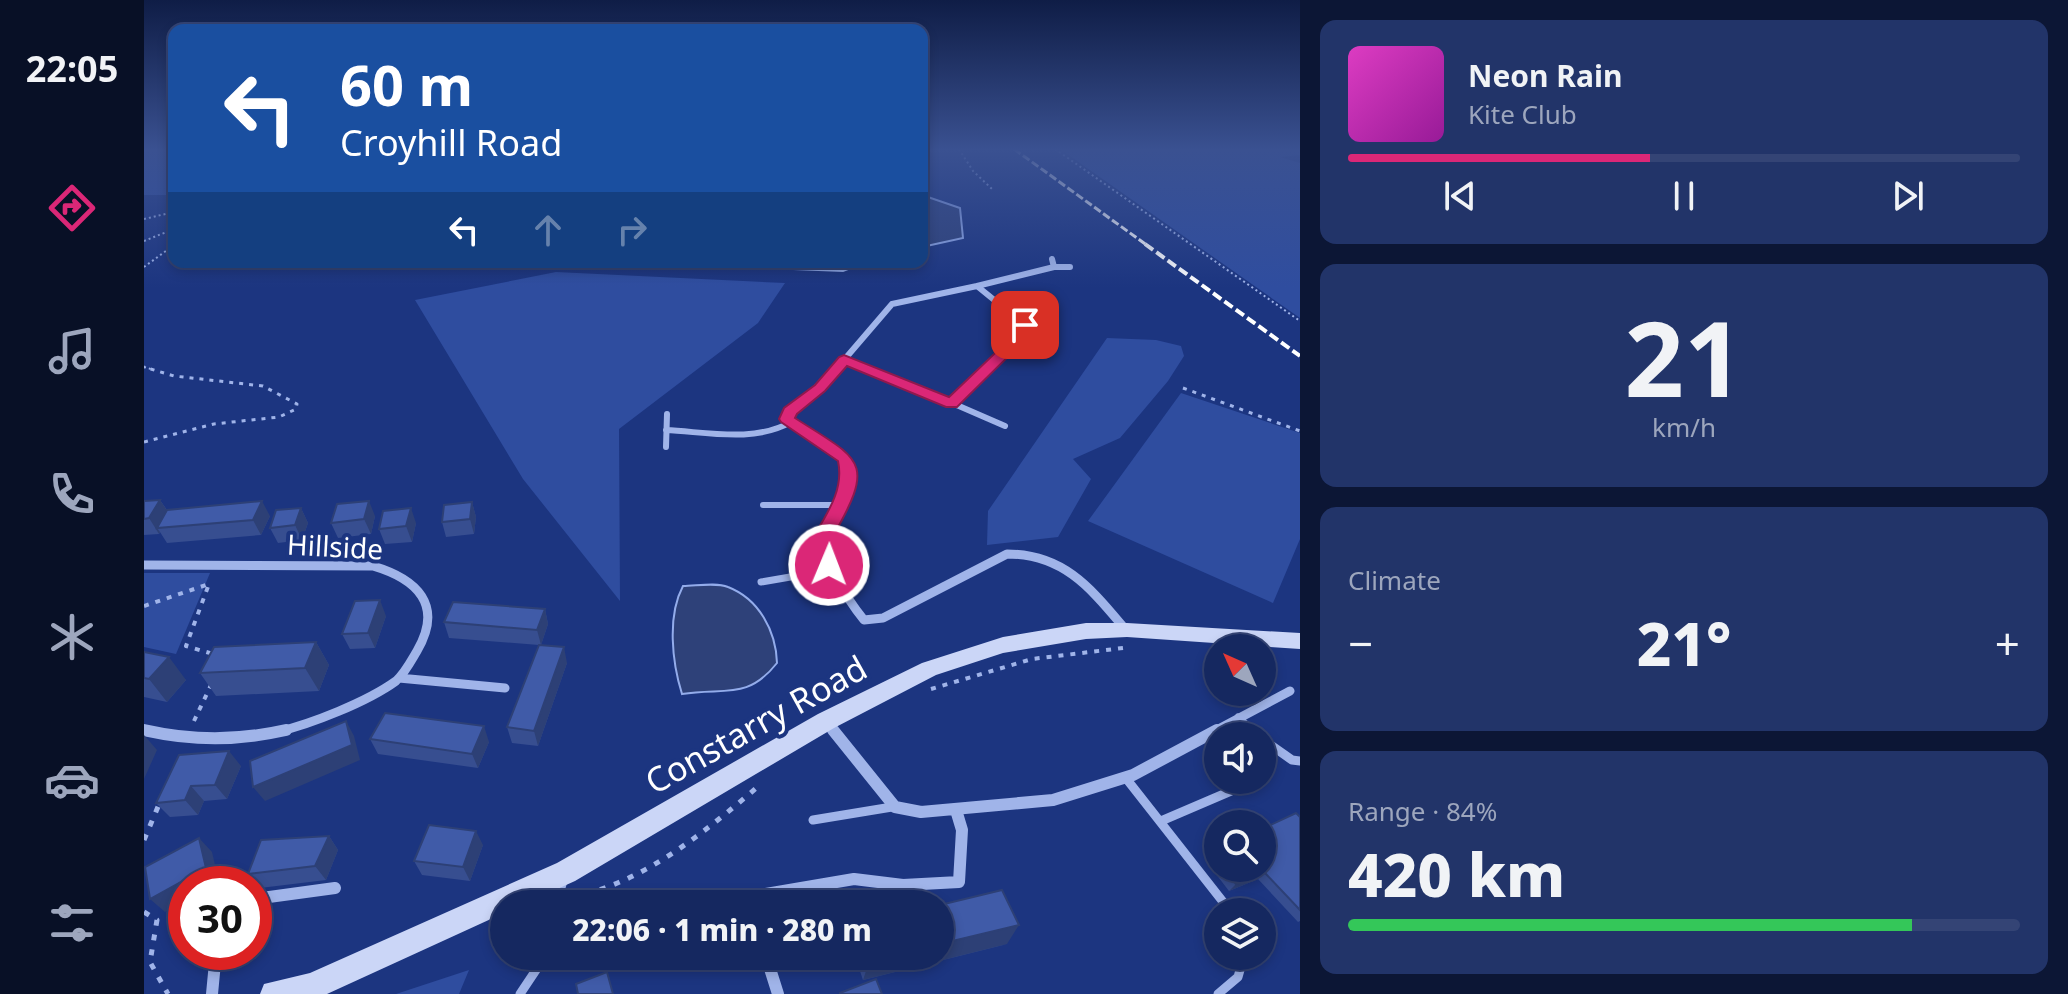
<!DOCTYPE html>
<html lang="en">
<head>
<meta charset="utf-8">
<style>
  :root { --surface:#152860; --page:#223469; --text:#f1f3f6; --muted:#9da6bd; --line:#344475; --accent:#db2777 }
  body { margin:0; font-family:"Noto Sans",sans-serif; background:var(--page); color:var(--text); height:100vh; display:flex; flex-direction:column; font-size:30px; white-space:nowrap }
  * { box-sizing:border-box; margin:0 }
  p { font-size:26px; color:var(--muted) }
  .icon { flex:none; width:44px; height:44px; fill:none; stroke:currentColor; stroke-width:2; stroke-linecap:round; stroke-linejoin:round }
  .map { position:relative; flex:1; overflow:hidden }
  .drawer { display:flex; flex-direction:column; gap:20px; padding:20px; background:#0c1635; width:768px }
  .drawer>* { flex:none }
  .guide { position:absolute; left:24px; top:24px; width:760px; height:244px; border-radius:16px; box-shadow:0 4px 12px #0003,0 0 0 2px var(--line); background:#1a4fa0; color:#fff; overflow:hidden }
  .needle { width:52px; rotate:315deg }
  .tools { position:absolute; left:1060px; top:634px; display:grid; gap:16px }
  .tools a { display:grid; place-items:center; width:72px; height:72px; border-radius:50%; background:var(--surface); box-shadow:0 4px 12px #0003,0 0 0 2px var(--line); font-size:40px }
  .speed { position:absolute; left:24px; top:866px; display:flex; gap:16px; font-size:40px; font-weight:700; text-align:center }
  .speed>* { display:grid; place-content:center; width:104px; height:104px; border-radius:50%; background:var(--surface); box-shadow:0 4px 12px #0003,0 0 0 2px var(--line); line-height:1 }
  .speed .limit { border:12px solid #d22; background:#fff; color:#111 }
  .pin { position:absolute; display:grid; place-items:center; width:68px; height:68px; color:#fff; margin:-34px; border-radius:16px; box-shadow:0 4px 12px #0006 }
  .me { position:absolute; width:88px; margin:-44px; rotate:1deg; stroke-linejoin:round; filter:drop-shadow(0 0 6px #0008) }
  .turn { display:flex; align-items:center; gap:28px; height:168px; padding:0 40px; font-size:36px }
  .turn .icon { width:104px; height:104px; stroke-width:2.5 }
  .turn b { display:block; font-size:56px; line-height:68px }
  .lanes { display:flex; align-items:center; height:76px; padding:0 40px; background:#0003; justify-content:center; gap:40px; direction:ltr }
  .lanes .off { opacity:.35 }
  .big { font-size:60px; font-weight:800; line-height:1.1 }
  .drawer .widget { flex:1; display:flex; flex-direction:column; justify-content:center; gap:12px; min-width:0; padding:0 28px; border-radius:16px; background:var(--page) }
  .drawer .dial { align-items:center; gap:0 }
  .dial b { font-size:104px; line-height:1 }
  .song { display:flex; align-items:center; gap:24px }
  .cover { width:96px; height:96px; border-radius:12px; background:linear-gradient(135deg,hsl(310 70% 55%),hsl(300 70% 35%)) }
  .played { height:8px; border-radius:4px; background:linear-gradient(90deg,var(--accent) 45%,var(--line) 45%) }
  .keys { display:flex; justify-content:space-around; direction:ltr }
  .heat { display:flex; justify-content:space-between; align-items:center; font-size:44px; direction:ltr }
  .charge { height:12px; border-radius:6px; background:linear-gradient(90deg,#34c759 84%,var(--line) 0) }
  .trip { position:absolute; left:346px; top:890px; width:464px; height:80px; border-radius:40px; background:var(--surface); box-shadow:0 4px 12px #0003,0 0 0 2px var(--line); font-weight:800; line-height:80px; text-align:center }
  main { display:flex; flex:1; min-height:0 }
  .tabs { display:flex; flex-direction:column; width:144px; justify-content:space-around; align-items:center; background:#081026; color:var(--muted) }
  .tabs .icon { width:56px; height:56px }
  .tabs .on { color:var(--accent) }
  .tabs b { font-size:36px; color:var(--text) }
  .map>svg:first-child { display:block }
  .green { fill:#2f4d9f }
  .water { fill:#2e4179; stroke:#93aceb; stroke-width:2 }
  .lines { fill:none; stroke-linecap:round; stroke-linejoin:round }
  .path-far3 { stroke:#a0b4e9; stroke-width:2; stroke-dasharray:2 3; stroke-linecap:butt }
  .path-far2 { stroke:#a0b4e9; stroke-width:3; stroke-dasharray:4 6; stroke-linecap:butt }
  .path-far1 { stroke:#a0b4e9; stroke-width:4; stroke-dasharray:5 7; stroke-linecap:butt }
  .path { stroke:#a0b4e9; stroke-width:5; stroke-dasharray:6 9; stroke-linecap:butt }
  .lane-far2 { stroke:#a0b4e9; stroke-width:6 }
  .lane-far1 { stroke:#a0b4e9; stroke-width:7 }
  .lane { stroke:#a0b4e9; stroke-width:9 }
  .street-far3 { stroke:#a0b4e9; stroke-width:6 }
  .street-far2 { stroke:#a0b4e9; stroke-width:7 }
  .street-far1 { stroke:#a0b4e9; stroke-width:9 }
  .street { stroke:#a0b4e9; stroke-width:12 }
  .secondary { fill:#cbd6f7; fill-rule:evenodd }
  .rail-far1 { stroke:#fff; stroke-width:3; stroke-dasharray:8 3; stroke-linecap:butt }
  .rail { stroke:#fff; stroke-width:4; stroke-dasharray:10 4; stroke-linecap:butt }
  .wall { fill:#374e90 }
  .shaded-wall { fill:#2d4076 }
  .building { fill:#405ba8; stroke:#2d4076; stroke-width:2 }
  .route { fill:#db2777; stroke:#8e194d; stroke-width:2 }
  .labels { text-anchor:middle; stroke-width:8; stroke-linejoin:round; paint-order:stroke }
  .street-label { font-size:28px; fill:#fff; stroke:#1c3580 }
  .near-street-label { font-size:34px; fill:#fff; stroke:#1c3580 }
</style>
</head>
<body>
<main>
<nav class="tabs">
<b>22:05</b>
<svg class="icon on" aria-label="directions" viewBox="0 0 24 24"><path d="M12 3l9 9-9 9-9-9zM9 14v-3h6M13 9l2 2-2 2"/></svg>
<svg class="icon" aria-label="music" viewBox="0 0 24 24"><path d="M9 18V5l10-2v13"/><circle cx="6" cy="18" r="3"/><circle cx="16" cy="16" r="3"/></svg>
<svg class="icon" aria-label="phone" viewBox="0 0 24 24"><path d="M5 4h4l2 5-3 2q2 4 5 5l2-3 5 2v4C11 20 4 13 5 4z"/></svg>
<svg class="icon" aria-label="climate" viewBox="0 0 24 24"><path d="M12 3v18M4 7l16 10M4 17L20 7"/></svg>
<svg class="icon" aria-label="car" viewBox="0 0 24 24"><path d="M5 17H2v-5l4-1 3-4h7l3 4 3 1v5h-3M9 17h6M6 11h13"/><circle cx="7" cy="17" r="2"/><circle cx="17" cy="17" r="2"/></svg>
<svg class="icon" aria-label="filters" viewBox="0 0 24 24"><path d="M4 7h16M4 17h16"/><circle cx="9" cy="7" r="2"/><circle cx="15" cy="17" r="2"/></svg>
</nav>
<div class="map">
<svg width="1156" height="994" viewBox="0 0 1156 994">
  <rect width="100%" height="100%" fill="#1c3580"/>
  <!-- green -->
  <path class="green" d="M0,149H30V195H0Z
    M916,149H1156V155L1136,157L1156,163V318Z
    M412,272L641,283L614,323L475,429L476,601L379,479L271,300Z
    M963,338L1012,340L1037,346L1040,356L1024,381L976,438L929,459L947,479L914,537L843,545L844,511Z
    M1037,393L1156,433V539L1129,603L944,521Z
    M0,573H66L32,654L0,647Z
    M325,970L315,994H252Z"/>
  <!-- water -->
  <path class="water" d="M778,195L816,208L819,238L778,247Z
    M479,262H722L699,271Z
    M539,586C552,586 572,582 584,587C615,599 632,631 633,663C603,701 580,687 538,694C528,662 523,616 539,586Z"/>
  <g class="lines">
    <!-- path-far3 -->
    <path class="path-far3" d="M815,149L829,171L848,189
      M911,149L1156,321
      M0,219L30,212
      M0,241L30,229
      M0,267L30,245
      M0,367L7,369"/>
    <!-- path-far2 -->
    <path class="path-far2" d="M1039,388L1156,431
      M0,442L70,424L135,417L152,409L153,404L119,386L30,376L0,367"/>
    <!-- path-far1 -->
    <path class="path-far1" d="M0,606L65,584L42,646L69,654
      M1118,668L1135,682
      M787,689L888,659L979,648
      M50,721L67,685"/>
    <!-- path -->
    <path class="path" d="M0,840L16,802
      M427,897C499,884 562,831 617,784
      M0,912L13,920L6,962L24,994"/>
    <!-- lane-far2 -->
    <path class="lane-far2" d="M808,403L861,426
      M522,430C563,432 610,443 647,422
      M522,447L523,414
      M619,505H698"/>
    <!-- lane-far1 -->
    <path class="lane-far1" d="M617,582L687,570
      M1094,717L1111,732"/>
    <!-- lane -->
    <path class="lane" d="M1108,730L1115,736
      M1118,739L1148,760L1156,761
      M981,777L1087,912
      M669,820L748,807
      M1017,821L1087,791
      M412,904L419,881
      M376,994L392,970L396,956
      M1074,994L1094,977L1100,956"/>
    <!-- street-far3 -->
    <path class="street-far3" d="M910,267H926
      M833,286L910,267L908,259
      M700,360L723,369
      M700,360L748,304L833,286L881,325L874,339L843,369
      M692,369L700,360"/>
    <!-- street-far2 -->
    <path class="street-far2" d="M718,367L808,403L845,367
      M685,528L702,490V459L643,419C648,408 682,380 694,367"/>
    <!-- street-far1 -->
    <path class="street-far1" d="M686,526L680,536C686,569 699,594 720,620L739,618L863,554C921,554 948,590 982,630
      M0,565L229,566C273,579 300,605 273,651C267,661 261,673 252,681C223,702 167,724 133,732
      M255,678L361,688
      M682,721L691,732
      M0,730L9,732
      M1069,732L1146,691"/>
    <!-- street -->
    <path class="street" d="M0,730C49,741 93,741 142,730
      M689,730L751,807L777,812L909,800L989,775L1073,730
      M110,899L191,888
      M587,904L604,897L710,879L759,885L815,882L818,830L812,810
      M622,956L634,994
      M68,994L72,952"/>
    <!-- secondary -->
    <path class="secondary" d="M942,623H983L1156,633V649L983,637L942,639L859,653L792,675L690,728L431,881L380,904H360V913L183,994H116L120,984L166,973L413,863L674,714L778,663L859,637Z"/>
    <!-- rail-far1 -->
    <path class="rail-far1" d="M870,149L1004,246"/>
    <!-- rail -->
    <path class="rail" d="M1001,244L1156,356"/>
  </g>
  <!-- wall -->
  <path class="wall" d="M16,500L23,510L126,516L117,535L23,543L16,532L15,534L0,535V501Z
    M328,502L332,517L330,534L302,537L298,522Z
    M157,508L164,523L158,540L134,543L126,528Z
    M231,516L227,534L194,538L187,523Z
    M272,523L268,542L241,544L235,529Z
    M401,609L404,624L397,645L423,663L394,746L368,743L363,727L395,645L305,638L300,622Z
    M242,616L231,648L206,649L198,634Z
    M172,642L185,665L175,691L72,696L56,673Z
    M0,652L42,680L23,702L0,697Z
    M226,739L345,742L334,768L234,754Z
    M35,755L97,766L83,799L60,801L54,815L26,817L12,803Z
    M1156,817V921L1154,922L1114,879L1085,891L1065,865L1074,857V868H1118Z
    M185,836L194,850L182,880L116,888L104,874Z
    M339,845L326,881L278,875L270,861Z
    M863,944L719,980L711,956H796Z"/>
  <!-- shaded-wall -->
  <path class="shaded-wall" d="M16,500L26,515L13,528L16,532L15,534L5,518Z
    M118,501L126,516L117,535L109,520Z
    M225,501L231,516L227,534L220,519Z
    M328,502L332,517L330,534L326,519Z
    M157,508L164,523L158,540L151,525Z
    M267,508L272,523L268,542L262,526Z
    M236,600L242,616L231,648L224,633Z
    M401,609L404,624L397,645L393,630Z
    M172,642L185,665L175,691L161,668Z
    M420,647L423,663L394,746L390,731Z
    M25,657L42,680L23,702L5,679Z
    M202,721L210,736L216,760L121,801L109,787Z
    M340,726L345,742L334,768L328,754Z
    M0,735L13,750L0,779Z
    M85,751L97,766L83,799L71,785Z
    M47,786L60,801L54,815L41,800Z
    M332,831L339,845L326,881L319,867Z
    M185,836L194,850L182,880L171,866Z
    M55,838L68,852L75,882L72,884H42V900L21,912L6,899Z
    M1121,873L1114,879L1085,891L1092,884Z
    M875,925L863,944L719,980L725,962L749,956H796V944Z"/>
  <!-- building -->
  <path class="building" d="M16,500L5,518L0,519V501Z
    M118,501L109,520L13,528L23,510Z
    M225,501L220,519L187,523L193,504Z
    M328,502L326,519L298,522L300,505Z
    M157,508L151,525L126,528L132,510Z
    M267,508L262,526L235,529L239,511Z
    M236,600L224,633L198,634L211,601Z
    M309,602L401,609L393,630L300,622Z
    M172,642L161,668L56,673L70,647Z
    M395,645L420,647L390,731L363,727Z
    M0,652L25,657L5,679L0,678Z
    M241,713L340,726L328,754L226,739Z
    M202,721L208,745L109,787L106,761Z
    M85,751L71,785L47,786L41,800L12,803L35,755Z
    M1152,813L1156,817V910L1121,873L1092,884L1079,868H1118V829Z
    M285,825L332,831L319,867L270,861Z
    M185,836L171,866L104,874L117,840Z
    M55,838L62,868L6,899L1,867Z
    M858,890L875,925L796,944V905Z
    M723,956H749L725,962Z
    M463,972L469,994H434L432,984Z
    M732,979L738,994H696V993Z"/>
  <!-- sky -->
  <linearGradient id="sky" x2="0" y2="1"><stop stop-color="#0f1d46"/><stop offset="0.52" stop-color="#3a5191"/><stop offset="1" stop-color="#3a5191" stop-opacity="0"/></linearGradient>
  <rect width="1156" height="288" fill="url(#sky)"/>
  <!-- route -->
  <path class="route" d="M881,321L888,325L879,342L813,407H802L703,366L681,391L653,414L651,418C716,460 733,460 689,536L695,565L692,570H678L670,536C684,512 700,489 694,461L637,422L635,419L640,408L671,385L695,357L700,355L805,397L868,337L876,322Z"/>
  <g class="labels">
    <!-- street labels -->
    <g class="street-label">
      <text transform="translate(191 547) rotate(3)" y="10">Hillside</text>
    </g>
    <!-- near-street labels -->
    <g class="near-street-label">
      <text transform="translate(612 725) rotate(-29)" y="12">Constarry Road</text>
    </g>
  </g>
</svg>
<div class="tools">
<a><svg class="needle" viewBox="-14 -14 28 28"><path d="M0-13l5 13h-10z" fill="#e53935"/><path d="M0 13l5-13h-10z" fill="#9da6bd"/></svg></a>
<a><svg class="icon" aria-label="sound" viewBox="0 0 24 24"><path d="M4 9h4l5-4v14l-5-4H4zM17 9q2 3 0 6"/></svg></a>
<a><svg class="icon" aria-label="search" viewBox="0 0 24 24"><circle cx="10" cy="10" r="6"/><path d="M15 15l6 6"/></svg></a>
<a><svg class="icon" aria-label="layers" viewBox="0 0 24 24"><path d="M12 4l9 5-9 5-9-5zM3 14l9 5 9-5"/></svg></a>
</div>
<div class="speed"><div class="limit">30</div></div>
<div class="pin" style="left:881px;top:325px;background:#d93025"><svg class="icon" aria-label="arrive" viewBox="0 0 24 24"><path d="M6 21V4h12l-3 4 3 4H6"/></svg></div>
<svg class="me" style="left:685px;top:565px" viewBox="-20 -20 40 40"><circle r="17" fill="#db2777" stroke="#fff" stroke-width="3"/><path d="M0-11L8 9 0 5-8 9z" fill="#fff"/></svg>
<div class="trip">22:06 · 1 min · 280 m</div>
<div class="guide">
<div class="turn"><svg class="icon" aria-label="left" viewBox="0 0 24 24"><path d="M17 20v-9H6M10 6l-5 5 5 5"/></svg><div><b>60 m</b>Croyhill Road</div></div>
<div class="lanes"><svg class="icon" aria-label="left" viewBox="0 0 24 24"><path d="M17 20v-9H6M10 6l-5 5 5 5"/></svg><svg class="icon off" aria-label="ahead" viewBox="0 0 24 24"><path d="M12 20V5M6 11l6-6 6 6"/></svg><svg class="icon off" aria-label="right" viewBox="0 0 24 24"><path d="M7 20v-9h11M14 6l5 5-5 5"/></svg></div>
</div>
</div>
<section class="drawer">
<div class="widget">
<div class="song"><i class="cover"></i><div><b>Neon Rain</b><p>Kite Club</p></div></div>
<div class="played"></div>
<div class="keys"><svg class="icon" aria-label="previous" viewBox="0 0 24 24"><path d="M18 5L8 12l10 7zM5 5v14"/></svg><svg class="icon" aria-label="pause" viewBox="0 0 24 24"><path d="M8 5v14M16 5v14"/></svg><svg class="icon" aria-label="next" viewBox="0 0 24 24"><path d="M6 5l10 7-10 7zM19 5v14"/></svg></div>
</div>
<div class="widget dial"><b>21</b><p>km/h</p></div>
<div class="widget"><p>Climate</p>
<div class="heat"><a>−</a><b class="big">21°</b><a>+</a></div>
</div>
<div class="widget"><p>Range · 84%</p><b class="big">420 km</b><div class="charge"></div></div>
</section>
</main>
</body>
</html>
